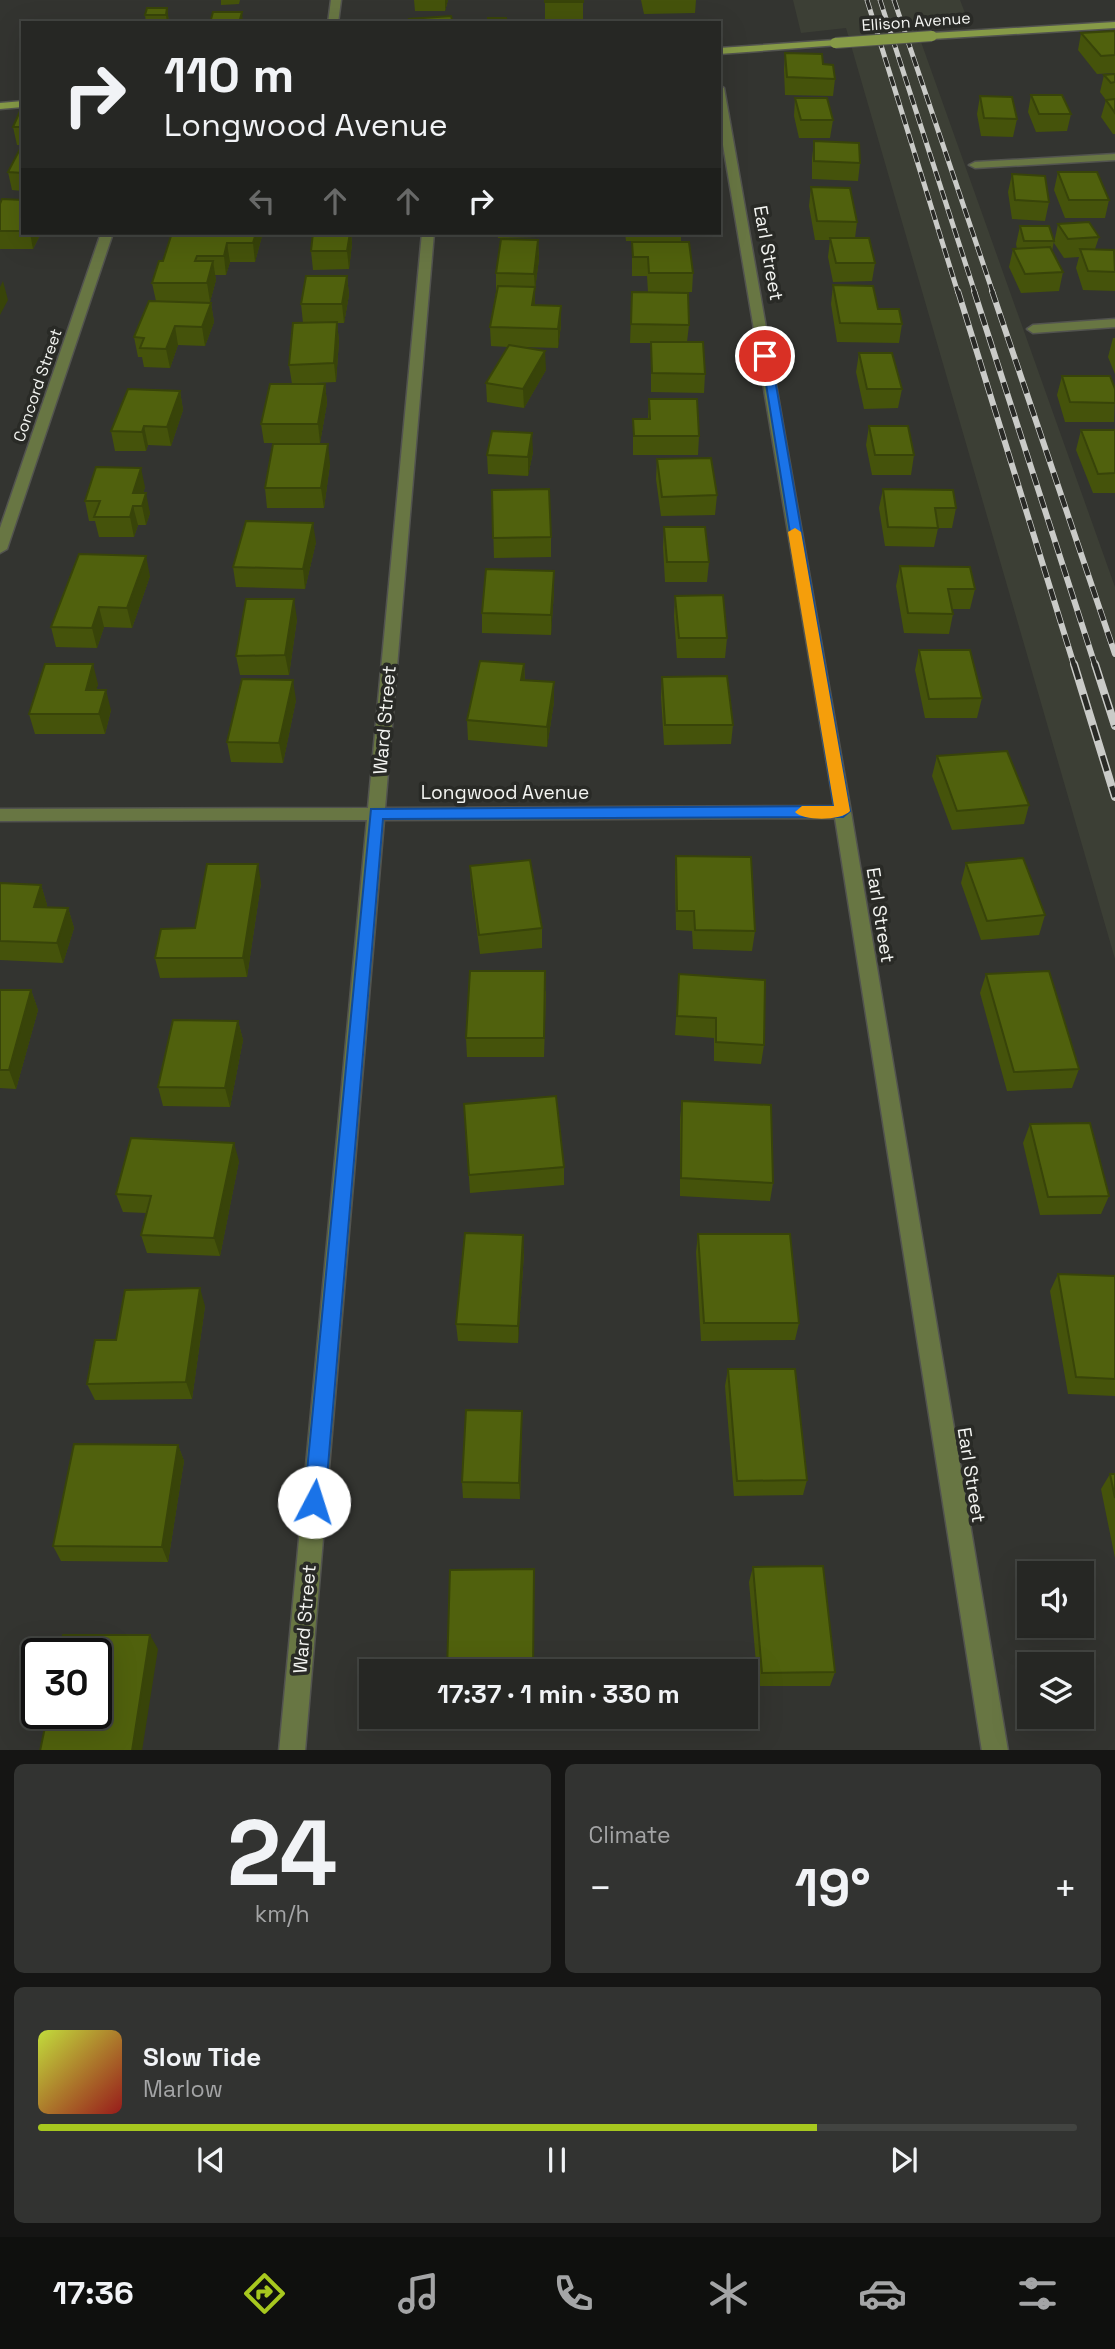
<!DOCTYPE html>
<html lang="en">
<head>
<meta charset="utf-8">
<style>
  :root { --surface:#262724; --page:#323331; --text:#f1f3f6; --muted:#a4a5a6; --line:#424441; --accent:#a7c81f }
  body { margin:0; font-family:"Space Grotesk",sans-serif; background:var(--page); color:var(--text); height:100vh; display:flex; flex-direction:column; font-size:26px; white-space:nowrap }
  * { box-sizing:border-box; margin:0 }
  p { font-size:23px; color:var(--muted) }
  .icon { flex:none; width:38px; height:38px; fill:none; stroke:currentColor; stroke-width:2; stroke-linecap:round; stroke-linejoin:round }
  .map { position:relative; height:1750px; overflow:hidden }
  .details { display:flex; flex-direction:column; gap:14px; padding:14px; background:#151514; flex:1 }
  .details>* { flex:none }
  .hud { position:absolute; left:21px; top:21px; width:700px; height:214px; border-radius:0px; box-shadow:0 7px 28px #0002,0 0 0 2px var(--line); background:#262724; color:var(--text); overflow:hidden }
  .fabs { position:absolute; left:1017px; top:1561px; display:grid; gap:14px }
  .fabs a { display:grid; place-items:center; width:77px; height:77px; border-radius:0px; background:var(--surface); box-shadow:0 7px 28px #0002,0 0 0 2px var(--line); font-size:35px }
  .speed { position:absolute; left:21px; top:1638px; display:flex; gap:14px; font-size:35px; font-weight:700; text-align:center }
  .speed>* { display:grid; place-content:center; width:91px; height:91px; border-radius:50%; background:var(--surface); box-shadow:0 7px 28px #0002,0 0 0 2px var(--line); line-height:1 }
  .speed .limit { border:4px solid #111; border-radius:10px; background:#fff; color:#111 }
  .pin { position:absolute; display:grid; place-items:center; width:60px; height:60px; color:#fff; margin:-30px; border:4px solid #fff; border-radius:50%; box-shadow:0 2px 7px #0007 }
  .me { position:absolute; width:77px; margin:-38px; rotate:5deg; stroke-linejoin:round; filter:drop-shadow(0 0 5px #0008) }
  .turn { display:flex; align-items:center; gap:24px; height:147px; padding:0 28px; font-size:32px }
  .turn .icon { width:91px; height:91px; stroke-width:2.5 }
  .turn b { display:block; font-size:49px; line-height:60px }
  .lanes { display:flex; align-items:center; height:66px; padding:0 28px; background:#0003; justify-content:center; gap:35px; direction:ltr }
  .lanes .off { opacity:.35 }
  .big { font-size:52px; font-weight:700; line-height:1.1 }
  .details .tile { flex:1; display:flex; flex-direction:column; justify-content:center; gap:10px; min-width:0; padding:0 24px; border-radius:10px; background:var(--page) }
  .details .dial { align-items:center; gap:0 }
  .dial b { font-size:91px; line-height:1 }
  .song { display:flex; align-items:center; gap:21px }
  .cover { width:84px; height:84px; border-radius:10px; background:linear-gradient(135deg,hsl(70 70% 55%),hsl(0 70% 35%)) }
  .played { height:7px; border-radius:4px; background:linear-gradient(90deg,var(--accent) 75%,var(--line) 75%) }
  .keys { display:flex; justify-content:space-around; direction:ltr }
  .heat { display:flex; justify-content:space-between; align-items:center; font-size:38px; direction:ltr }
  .details .tiles { flex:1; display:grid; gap:14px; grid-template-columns:1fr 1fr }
  .tile:last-child { grid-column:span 2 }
  .trip { position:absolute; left:359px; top:1659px; width:399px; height:70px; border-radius:0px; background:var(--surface); box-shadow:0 7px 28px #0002,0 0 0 2px var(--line); font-weight:700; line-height:70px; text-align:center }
  .tab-bar { display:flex; height:112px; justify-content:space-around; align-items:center; background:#0f100e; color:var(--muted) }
  .tab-bar .icon { width:49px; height:49px }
  .tab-bar .selected { color:var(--accent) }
  .tab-bar b { font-size:32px; color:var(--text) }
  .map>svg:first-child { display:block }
  .built { fill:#3c3f35 }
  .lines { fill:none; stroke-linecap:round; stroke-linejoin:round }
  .street-casing { stroke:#52534f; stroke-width:3 }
  .secondary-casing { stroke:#52534f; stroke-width:3 }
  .street { fill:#687643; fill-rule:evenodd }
  .secondary { fill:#869a47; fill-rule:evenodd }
  .rail-far2-casing { stroke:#cacbc8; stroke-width:5 }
  .rail-far1-casing { stroke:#cacbc8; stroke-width:6 }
  .rail-casing { stroke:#cacbc8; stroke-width:8 }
  .rail-far2 { stroke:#292a26; stroke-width:3.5; stroke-dasharray:10; stroke-linecap:butt }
  .rail-far1 { stroke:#292a26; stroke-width:4.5; stroke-dasharray:12; stroke-linecap:butt }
  .rail { stroke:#292a26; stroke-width:5; stroke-dasharray:16; stroke-linecap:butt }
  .secondary-bridge-casing { stroke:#52534f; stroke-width:12; stroke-linecap:butt }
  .secondary-bridge { stroke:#869a47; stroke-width:10 }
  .wall { fill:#45530b }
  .shaded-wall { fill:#384409 }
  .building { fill:#50610d; stroke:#384409; stroke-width:2 }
  .route { fill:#1a73e8; stroke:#114b97; stroke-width:2 }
  .slow { fill:#f59e0b }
  .labels { text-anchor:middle; stroke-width:7; stroke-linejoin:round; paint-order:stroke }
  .far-street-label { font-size:16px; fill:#f3f4f1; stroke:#292a26 }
  .street-label { font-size:19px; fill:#f3f4f1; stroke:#292a26 }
</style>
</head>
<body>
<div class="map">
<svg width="1115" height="1751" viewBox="0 0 1115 1751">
  <rect width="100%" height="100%" fill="#333430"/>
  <!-- built -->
  <path class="built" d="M793,0H960L968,21L915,25L1115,587V959L846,28L801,33Z"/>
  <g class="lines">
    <!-- street casing -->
    <g class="street-casing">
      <path id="street" d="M331,0H341L338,23H328Z
        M719,85L724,88L851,812L1008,1751H982L835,818L384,820L305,1751H279L367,820L0,821V809L368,808L422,233H434L385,808L834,806L719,121Z
        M1115,154V160L975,168L969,165L975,162Z
        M101,233H113L7,549L0,553V528Z
        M1115,319V327L1033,333L1027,329L1033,325Z"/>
    </g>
    <!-- secondary casing -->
    <g class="secondary-casing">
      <path id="secondary" d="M1115,22V28L932,39L927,36L932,33Z
        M835,40L839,41V45L719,54V48Z
        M23,101V107L0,109V103Z"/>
    </g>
    <!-- street -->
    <use href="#street" class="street"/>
    <!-- secondary -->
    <use href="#secondary" class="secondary"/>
    <!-- rail-far2 casing -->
    <g class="rail-far2-casing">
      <path id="rail-far2" d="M867,0L958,293
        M880,0L975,293
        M894,0L993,293"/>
    </g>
    <!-- rail-far1 casing -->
    <g class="rail-far1-casing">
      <path id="rail-far1" d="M958,291L1074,665
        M974,291L1095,665
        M992,291L1115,654"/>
    </g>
    <!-- rail casing -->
    <g class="rail-casing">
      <path id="rail" d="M1074,664L1115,797
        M1095,664L1115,726"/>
    </g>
    <!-- rail-far2 -->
    <use href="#rail-far2" class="rail-far2"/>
    <!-- rail-far1 -->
    <use href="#rail-far1" class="rail-far1"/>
    <!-- rail -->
    <use href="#rail" class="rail"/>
    <!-- secondary-bridge casing -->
    <g class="secondary-bridge-casing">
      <path id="secondary-bridge" d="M835,43L932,36"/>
    </g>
    <!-- secondary-bridge -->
    <use href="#secondary-bridge" class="secondary-bridge"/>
  </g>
  <!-- wall -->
  <path class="wall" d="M221,0H240L239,4L221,5Z
    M414,0H448L445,11H415Z
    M545,0H583V19H545Z
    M641,0H696L695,13L644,14Z
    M167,8L169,23H146L145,15Z
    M1115,31V73L1097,74L1078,50L1081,33Z
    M785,53L823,64L835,79L833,96L785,95L784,70Z
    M1115,74V134H1113L1101,117L1106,100L1100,92L1104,75Z
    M1031,95L1071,114L1067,131L1036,132L1028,112Z
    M980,96L1017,119L1013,137L981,136L977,114Z
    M795,98L833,120L830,138H799L794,116Z
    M23,111V145H17L13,127Z
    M814,141L860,163L858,181L812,179V159Z
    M23,148V191L12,190L8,172Z
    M1058,172L1109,200L1105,218H1065L1054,190Z
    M1012,174L1049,202L1045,221L1012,219L1008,192Z
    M811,187L857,222L855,238L875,263L872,281L833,282L828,257L830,240H815L809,206Z
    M23,200V233H41L33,249H0V204Z
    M1058,224L1099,237L1095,249L1115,252V291L1083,290L1076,268L1079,257L1064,258L1054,243Z
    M1020,226L1054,241L1052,251L1063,272L1059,291L1021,293L1009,267L1013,249H1017L1016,244Z
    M172,233L262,236L255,262H230L226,275H215L216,280L210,302H186L211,303L214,322L205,346L178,345L170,368L144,367L142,357H138L134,337L156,301L152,283L163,261Z
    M313,233H351L352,244L349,269L313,270L311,251Z
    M498,233H538V237L498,238Z
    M625,233H681V241H626Z
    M538,240L539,259L535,289V305L561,306V325L558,348L525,347L546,370L524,408L487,402L486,383L508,347L491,346L490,327L496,292V273Z
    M632,242L693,273L692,292H648L647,276H632Z
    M347,276L349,295L344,323H337L339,341L336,382L294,384H325L327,403L320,443H264L261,424L292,384L289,365L303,323L301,304Z
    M833,285L878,309L902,324L899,343L837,342L831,304Z
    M632,292L689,325L687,342L705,374L704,393L651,392V343H630Z
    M1113,338H1115V374L1108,357Z
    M859,353L902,389L898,408L864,409L856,372Z
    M1062,376L1115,389L1114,422H1065L1057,395Z
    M180,391L183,410L171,446L148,445L146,451H115L111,431Z
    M649,399L699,436L698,455H633V419H648Z
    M869,426L914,455L911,475H872L866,445Z
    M1081,430H1115V493H1093L1076,450Z
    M533,452L528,476L488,474L487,455Z
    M657,459L717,495L715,515L661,516L656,479Z
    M330,464L324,508H267L265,488Z
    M145,487L143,493L150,513L146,525H138L134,537H99L95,521H89L85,501Z
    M883,489L956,508L952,528H938L934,547L885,546L879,508Z
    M492,490L551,537V557L494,558Z
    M664,527L709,562L707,582H665L663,547Z
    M316,542L305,589L236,587L233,567Z
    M900,566L975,589L970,609H952L953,614L949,634L904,633L896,586Z
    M150,576L132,628L104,627L97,648L56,647L51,627Z
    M554,591L551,635L482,633V613Z
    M675,596L727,638L725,658H677L674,616Z
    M297,619L289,675H240L236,656Z
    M919,650L982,698L977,718H925L915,670Z
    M524,664L525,680L554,682V702L547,747L468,740L467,720Z
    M662,677L733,725L731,744L664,745L661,697Z
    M98,684L96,690L111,710L105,734H35L29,714Z
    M296,700L283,763L231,762L227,742Z
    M937,756L1029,805L1024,824L952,830L932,776Z
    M676,856L755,931L752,951L693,949L692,931L676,930L675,875Z
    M966,863L1045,915L1039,935L981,940L961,883Z
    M470,866L542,928V948L480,954L471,886Z
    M0,883L41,885L47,905V907L68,908L74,928L63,963L0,960Z
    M261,883L247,977L160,978L155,958L195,928Z
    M679,974L764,1045L761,1064L714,1061V1038L675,1035Z
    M986,974L1079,1069L1072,1088L1007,1091L980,993Z
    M0,990H31L38,1010L16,1089L0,1088Z
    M546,991L544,1057H467L466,1038Z
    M238,1021L243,1040L230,1107L163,1106L158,1087Z
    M682,1101L773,1183L770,1201L680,1196V1119Z
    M464,1104L564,1167V1185L470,1193Z
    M1030,1124L1109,1196L1101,1214L1040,1215L1023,1143Z
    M239,1161L220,1256L147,1253L141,1235L146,1213L123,1212L116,1194Z
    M698,1234L799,1323L795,1340L701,1341L696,1252Z
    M524,1253L518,1343L458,1341L456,1324Z
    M1058,1274L1115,1276V1396L1068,1394L1050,1291Z
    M205,1306L192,1399L95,1400L87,1384L116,1340Z
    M728,1369L807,1480L803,1495L734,1496L725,1386Z
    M522,1411V1427L520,1499L463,1498L462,1482Z
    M178,1445L184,1461L168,1562L61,1561L53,1546Z
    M1110,1474H1115V1558L1101,1489Z
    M753,1567L835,1672L830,1686H758L749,1582Z"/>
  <!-- shaded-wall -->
  <path class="shaded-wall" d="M445,0H448L445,11Z
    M167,8L169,23H167L166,15Z
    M242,12L243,23H239Z
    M30,233H41L33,249Z
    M256,233H261L262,236L255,262L253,243Z
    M350,233H351L352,244L349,269L347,251Z
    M538,240L539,259L535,289V306L532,305L535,290L534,274Z
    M227,243L230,262L226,275L224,256Z
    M213,261L216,280L210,302L207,283Z
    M347,276L349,295L344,323L342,304Z
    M3,281L8,300L0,315V287Z
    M211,303L214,322L205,346L202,327Z
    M561,306V325L558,348V329Z
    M337,322L339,341L336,382L334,363Z
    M175,326L178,345L170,368L166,349Z
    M545,351L546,370L524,408L523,389Z
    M325,384L327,403L320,443L318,424Z
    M180,391L183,410L171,446L167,427Z
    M144,426L148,445L146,451L142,432Z
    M532,433L533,452L528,476V457Z
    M328,444L330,464L324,508L321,488Z
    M141,468L145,487L139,506L133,493Z
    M146,493L150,513L146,525L142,506Z
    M133,506L138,525L134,537L130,517Z
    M313,523L316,542L305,589L303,569Z
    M146,556L150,576L132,628L127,608Z
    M554,571V591L551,635V615Z
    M294,599L297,619L289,675L285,655Z
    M99,607L104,627L97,648L92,628Z
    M93,664L98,684L91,710L86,690Z
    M524,664L525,684L521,680Z
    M293,680L296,700L283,763L279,743Z
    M554,682V702L547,747V727Z
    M106,690L111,710L105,734L99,714Z
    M258,864L261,883L247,977L243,958Z
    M41,885L47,905L41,926L34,907Z
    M68,908L74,928L63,963L57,943Z
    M31,990L38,1010L16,1089L9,1070Z
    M238,1021L243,1040L230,1107L225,1088Z
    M234,1143L239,1161L220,1256L214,1238Z
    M523,1235L524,1253L518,1343V1326Z
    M200,1288L205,1306L192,1399L186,1382Z
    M522,1411V1427L520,1499L519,1483Z
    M178,1445L184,1461L168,1562L162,1547Z
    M150,1635L158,1649L142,1751H132Z"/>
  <!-- building -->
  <path class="building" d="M545,0H583V2H545Z
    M147,8H167L166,15H145Z
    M213,12H242L239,23H210Z
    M451,16L453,23H410L409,19Z
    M488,18H506L507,23H488Z
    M1115,31V55L1101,56L1081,33Z
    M785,53L822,54L823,64L833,65L835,79L787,77Z
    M1115,74V82L1111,83L1104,75Z
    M1031,95H1062L1071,114H1039Z
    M980,96L1012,97L1017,119L984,118Z
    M795,98H827L833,120H801Z
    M1115,99V113L1106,100Z
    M20,111H23V127H13Z
    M814,141L859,143L860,163L814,161Z
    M21,147L23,148V173L8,172Z
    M1058,172H1097L1109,200H1069Z
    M1012,174L1045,176L1049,202L1015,200Z
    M811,187L850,188L857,222L817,221Z
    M2,199L23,200V231H0V204Z
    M1089,222L1099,237L1068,239L1058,224Z
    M1020,226H1049L1054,241H1024Z
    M172,233H256L253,243H227L224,256H197L195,261H213L207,283H152L159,261H163Z
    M313,233H350L347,251H311Z
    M830,238H869L875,263H836Z
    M501,239L538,240L534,274L496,273Z
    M632,242H689L693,273H649L648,257H633Z
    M1050,247L1063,272L1025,274L1013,249Z
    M1080,249L1114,250L1115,272L1088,271Z
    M306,276H347L342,304H301Z
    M833,285L873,286L878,309H899L902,324L840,323Z
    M498,286L535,287L532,305L561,306L558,329L490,327Z
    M632,292L688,293L689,325L631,324Z
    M149,301L211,303L202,327L175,326L166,349L140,348L144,338L134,337Z
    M337,322L334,363L289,365L293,323Z
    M651,342H703L705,374L652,373Z
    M509,345L545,351L523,389L486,383Z
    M859,353H892L902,389H867Z
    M1062,376H1110L1115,389V403L1070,402Z
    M270,384H325L318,424H261Z
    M128,389L180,391L167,427L144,426L142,432L111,431Z
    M649,399H697L699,436H634L633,419H650Z
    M869,426H908L914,455H875Z
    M1081,430H1115V473L1098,474Z
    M492,431L532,433L528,457L487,455Z
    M273,444H328L321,488H265Z
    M711,458L717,495L662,497L657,459Z
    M96,467L141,468L133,493H146L142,506H133L130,517H94L100,501H85Z
    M549,489L551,537L493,538L492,490Z
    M883,489L953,490L956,508H935L938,528L888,527Z
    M246,521L313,523L303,569L233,567Z
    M664,527H705L709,562H667Z
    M79,554L146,556L127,608L99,607L92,628L51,627Z
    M900,566L970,567L975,589H948L953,614L908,613Z
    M486,569L554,571L551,615L482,613Z
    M723,595L727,638H679L675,596Z
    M246,599H294L285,655L236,656Z
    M919,650H970L982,698L929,699Z
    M480,661L524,664L521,680L554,682L547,727L467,720Z
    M45,664H93L86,690H106L99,714H29Z
    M727,676L733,725H665L662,677Z
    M242,679L293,680L279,743L227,742Z
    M1007,751L1029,805L957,811L937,756Z
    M676,856L751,857L755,931L695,930L694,911H677Z
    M1023,858L1045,915L987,921L966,863Z
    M530,860L542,928L479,935L470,866Z
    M207,864H258L243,958H155L161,929L195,928Z
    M0,883L41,885L34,907L68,908L57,943L0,941Z
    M470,971H545L544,1038H466Z
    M1049,971L1079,1069L1014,1072L986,974Z
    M679,974L765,980L764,1045L716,1042V1018L677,1016Z
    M0,990H31L9,1070H0Z
    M173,1020L238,1021L225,1088L158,1087Z
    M556,1096L564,1167L469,1175L464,1104Z
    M682,1101L771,1105L773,1183L681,1178Z
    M1090,1123L1109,1196L1048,1197L1030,1124Z
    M131,1138L234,1143L214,1238L141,1235L151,1196L116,1194Z
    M465,1233L523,1235L518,1326L456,1324Z
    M698,1234H790L799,1323H704Z
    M1058,1274L1115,1276V1379L1076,1377Z
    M200,1288L186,1382L87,1384L95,1340H116L125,1290Z
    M728,1369H795L807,1480L737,1481Z
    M466,1410L522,1411L519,1483L462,1482Z
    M74,1444L178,1445L162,1547L53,1546Z
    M1110,1474H1115V1498Z
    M823,1566L835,1672L762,1673L753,1567Z
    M534,1569L533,1671H447L450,1570Z
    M63,1635H150L132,1751H40L48,1713H96V1654H59Z"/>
  <!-- route -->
  <path class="route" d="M761,353L771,356L850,811L843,817L383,819L325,1502L322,1510L314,1513L307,1510L304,1502L371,809L834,806Z"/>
  <!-- slow -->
  <path class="slow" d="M795,528L801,532L850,811C842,821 803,821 795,812L802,806H834L788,532Z"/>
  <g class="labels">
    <!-- far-street labels -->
    <g class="far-street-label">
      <text transform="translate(916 21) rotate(-4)" y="6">Ellison Avenue</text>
      <text transform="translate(37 385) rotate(-71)" y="6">Concord Street</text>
    </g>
    <!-- street labels -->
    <g class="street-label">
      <text transform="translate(769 253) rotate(80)" y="7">Earl Street</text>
      <text transform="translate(384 720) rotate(-85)" y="7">Ward Street</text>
      <text x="505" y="799">Longwood Avenue</text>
      <text transform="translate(881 915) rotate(81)" y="7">Earl Street</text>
      <text transform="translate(972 1475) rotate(81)" y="7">Earl Street</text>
      <text transform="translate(304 1619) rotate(-85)" y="7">Ward Street</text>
    </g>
  </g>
</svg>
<div class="fabs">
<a><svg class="icon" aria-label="sound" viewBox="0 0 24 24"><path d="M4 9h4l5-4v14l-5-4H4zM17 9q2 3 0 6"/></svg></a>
<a><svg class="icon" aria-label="layers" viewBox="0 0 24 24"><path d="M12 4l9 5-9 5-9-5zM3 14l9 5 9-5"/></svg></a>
</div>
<div class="speed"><div class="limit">30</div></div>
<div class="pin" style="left:765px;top:356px;background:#d93025"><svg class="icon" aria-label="arrive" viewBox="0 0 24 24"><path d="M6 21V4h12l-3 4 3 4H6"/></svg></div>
<svg class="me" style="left:314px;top:1502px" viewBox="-20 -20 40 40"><circle r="19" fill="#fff"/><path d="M0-13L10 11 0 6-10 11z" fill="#1a73e8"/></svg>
<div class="trip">17:37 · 1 min · 330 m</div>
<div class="hud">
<div class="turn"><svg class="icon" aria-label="right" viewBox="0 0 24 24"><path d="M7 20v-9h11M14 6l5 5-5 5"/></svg><div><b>110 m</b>Longwood Avenue</div></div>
<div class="lanes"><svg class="icon off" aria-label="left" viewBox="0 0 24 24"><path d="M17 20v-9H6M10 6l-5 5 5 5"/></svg><svg class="icon off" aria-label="ahead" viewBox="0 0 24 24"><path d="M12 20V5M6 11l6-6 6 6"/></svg><svg class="icon off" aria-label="ahead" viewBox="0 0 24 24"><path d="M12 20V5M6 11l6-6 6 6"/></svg><svg class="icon" aria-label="right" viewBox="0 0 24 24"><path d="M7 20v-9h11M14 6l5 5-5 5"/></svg></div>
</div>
</div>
<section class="details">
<div class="tiles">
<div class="tile dial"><b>24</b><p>km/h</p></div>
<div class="tile"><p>Climate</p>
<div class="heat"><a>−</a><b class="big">19°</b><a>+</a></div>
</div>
<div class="tile">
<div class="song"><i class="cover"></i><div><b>Slow Tide</b><p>Marlow</p></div></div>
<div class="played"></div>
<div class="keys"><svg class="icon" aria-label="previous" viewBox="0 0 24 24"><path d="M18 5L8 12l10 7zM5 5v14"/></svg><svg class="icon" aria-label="pause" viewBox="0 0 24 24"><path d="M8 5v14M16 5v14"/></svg><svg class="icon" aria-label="next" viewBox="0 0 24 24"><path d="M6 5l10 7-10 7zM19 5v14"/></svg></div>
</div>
</div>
</section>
<nav class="tab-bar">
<b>17:36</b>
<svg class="icon selected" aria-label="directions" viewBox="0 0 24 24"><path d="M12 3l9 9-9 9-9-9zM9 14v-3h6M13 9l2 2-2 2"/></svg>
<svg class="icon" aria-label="music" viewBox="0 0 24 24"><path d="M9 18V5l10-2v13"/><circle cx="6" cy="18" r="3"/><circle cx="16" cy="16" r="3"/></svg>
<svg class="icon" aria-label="phone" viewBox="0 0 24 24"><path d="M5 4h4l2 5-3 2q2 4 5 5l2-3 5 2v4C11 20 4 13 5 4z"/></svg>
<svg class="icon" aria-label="climate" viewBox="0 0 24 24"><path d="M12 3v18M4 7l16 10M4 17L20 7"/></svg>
<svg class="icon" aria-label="car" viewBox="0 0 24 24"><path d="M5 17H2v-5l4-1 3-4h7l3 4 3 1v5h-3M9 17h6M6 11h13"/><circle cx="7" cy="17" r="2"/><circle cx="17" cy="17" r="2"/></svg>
<svg class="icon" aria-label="filters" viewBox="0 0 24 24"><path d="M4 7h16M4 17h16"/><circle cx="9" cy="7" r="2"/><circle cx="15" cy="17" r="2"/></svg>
</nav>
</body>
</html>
